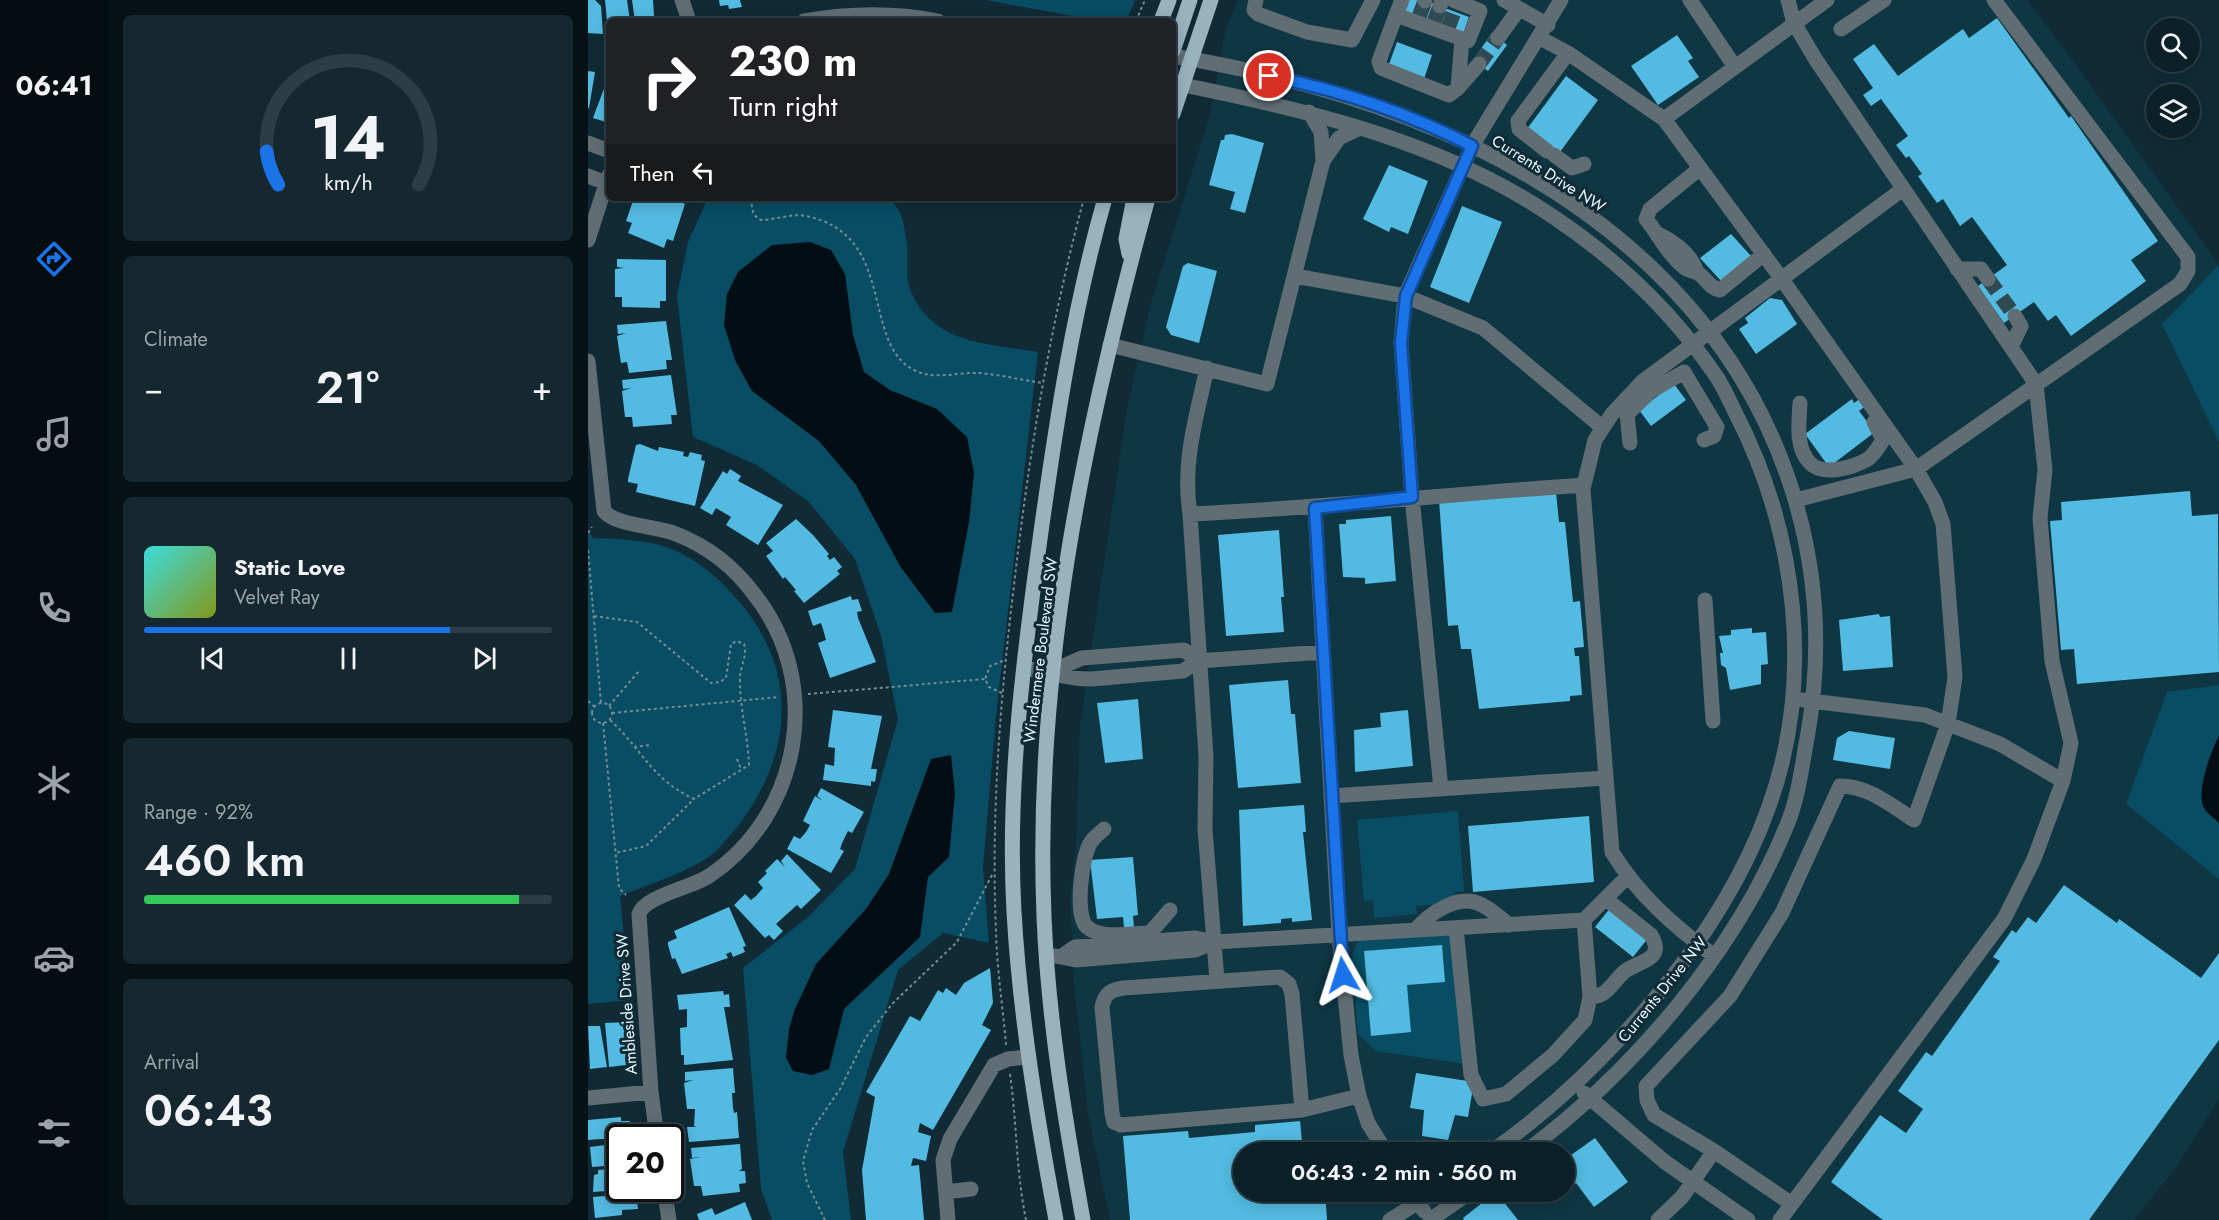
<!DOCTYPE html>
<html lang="en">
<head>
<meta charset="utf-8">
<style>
  :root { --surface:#0c2028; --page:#152830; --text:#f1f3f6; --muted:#9aa3a8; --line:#2c3e45; --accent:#1a73e8 }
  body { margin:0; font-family:Jost,sans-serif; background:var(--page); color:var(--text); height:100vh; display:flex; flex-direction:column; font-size:22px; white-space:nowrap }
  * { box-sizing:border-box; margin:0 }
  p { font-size:20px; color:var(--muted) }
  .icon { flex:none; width:33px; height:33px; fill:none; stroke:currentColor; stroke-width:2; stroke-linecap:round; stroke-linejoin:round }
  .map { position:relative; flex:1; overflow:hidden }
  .sheet { display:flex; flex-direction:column; gap:15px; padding:15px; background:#071216; width:480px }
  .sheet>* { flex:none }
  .top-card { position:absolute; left:18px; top:18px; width:570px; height:183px; border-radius:9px; box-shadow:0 3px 15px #0003,0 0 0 2px var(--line); background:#202124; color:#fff; overflow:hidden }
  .controls { position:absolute; left:1558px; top:18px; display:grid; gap:12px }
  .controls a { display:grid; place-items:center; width:54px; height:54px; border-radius:50%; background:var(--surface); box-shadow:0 3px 15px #0003,0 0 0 2px var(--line); font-size:30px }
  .speed { position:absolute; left:18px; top:1124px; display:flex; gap:12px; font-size:30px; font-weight:700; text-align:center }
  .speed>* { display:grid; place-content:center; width:78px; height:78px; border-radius:50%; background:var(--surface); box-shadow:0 3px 15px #0003,0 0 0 2px var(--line); line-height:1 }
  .speed .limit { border:3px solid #111; border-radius:9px; background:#fff; color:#111 }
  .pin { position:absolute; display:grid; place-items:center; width:51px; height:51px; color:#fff; margin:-26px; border:3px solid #fff; border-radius:50%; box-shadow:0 2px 6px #0007 }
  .me { position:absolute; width:66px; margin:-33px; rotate:354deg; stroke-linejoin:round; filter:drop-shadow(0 0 4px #0008) }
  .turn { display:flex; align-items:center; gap:21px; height:126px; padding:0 24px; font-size:27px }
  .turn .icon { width:78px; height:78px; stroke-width:2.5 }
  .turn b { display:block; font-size:42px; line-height:51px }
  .then { display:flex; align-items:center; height:57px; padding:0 24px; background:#0003; gap:12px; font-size:22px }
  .big { font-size:45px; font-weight:600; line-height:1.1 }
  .sheet .tile { flex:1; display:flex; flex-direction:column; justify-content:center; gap:9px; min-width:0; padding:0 21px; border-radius:9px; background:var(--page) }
  .sheet .dial { align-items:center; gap:0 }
  .dial svg { height:156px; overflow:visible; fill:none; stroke:var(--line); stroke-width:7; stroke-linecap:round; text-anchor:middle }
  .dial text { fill:var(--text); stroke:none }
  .song { display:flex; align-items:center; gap:18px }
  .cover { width:72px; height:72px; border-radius:9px; background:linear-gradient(135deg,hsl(180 70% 55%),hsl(70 70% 35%)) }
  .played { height:6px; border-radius:3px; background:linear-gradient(90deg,var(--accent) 75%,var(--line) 75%) }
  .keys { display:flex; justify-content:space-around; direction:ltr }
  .heat { display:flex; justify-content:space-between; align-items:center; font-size:33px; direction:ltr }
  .charge { height:9px; border-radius:4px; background:linear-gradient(90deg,#34c759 92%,var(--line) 0) }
  .trip { position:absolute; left:645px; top:1142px; width:342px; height:60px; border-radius:30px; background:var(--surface); box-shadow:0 3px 15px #0003,0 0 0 2px var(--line); font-weight:600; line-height:60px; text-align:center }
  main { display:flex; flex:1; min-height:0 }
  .tab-bar { display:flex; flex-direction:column; width:108px; justify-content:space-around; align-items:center; background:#050d10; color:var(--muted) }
  .tab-bar .icon { width:42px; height:42px }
  .tab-bar .active { color:var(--accent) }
  .tab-bar b { font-size:27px; color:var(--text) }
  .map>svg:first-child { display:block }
  .built { fill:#0f3643; fill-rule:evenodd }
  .green { fill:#084d63 }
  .water { fill:#030e14 }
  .building { fill:#53bae1 }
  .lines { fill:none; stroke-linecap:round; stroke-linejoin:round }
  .minor-tunnel { stroke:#304a54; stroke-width:15; stroke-dasharray:15 8; stroke-linecap:butt }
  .path { stroke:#768c95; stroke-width:2; stroke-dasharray:3 3; stroke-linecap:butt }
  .minor { stroke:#606d72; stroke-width:15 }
  .major { stroke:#98b2be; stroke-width:15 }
  .route-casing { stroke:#114b97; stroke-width:15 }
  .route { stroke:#1a73e8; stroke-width:10 }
  .labels { text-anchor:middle; stroke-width:6; stroke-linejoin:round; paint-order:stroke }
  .street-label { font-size:16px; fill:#e8f8ff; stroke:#102b36 }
</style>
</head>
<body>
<main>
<nav class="tab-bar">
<b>06:41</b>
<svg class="icon active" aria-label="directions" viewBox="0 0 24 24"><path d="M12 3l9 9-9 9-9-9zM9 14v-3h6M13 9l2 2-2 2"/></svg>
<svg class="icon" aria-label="music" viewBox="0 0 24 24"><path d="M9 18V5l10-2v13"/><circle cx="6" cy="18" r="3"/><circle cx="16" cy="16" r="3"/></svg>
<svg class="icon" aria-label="phone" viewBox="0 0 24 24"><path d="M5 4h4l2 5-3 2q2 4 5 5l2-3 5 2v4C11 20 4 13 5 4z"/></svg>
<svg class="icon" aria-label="climate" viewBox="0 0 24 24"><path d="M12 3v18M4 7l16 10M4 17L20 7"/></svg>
<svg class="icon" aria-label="car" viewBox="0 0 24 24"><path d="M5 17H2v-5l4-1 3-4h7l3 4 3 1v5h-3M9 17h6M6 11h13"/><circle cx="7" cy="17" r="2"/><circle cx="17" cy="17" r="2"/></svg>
<svg class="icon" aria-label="filters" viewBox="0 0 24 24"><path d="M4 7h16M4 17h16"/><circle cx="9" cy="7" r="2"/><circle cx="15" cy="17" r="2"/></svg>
</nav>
<section class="sheet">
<div class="tile dial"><svg viewBox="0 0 100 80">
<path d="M14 69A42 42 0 1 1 86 69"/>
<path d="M14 69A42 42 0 0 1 8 52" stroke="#1a73e8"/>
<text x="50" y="56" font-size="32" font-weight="700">14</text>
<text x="50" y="72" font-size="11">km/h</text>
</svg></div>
<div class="tile"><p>Climate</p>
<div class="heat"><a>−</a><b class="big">21°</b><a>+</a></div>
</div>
<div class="tile">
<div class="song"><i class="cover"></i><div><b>Static Love</b><p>Velvet Ray</p></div></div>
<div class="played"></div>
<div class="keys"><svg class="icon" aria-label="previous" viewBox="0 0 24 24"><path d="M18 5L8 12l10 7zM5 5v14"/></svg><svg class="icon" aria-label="pause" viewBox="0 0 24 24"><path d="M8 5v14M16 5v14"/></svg><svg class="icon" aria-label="next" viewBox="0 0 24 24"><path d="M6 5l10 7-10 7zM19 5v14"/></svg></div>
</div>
<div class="tile"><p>Range · 92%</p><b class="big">460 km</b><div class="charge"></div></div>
<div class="tile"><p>Arrival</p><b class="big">06:43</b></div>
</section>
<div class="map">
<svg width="1631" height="1220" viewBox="0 0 1631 1220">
  <rect width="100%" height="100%" fill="#102b36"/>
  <!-- built -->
  <path class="built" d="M650,0H1439L1475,47L1631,265V1099L1589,1166L1546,1220H522L500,1113L486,984L482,898L488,847L492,724L539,409L563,303L622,115L638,28ZM656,1152H976V1191H656Z"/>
  <!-- green -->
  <path class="green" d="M398,0H547L538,21H511Z
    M120,198H301C316,213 315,223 319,243C321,258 317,276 322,289C343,344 401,344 450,352L409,706L395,867L401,943L355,933L310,970L255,1152L263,1220H184L173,1189L155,968L220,917L267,869L310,719L293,636L267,559L221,502L169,465L105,437L89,296L100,242Z
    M1631,265V442L1574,324Z
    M0,530L5,538C29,539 55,539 78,547C105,556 129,576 147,597C220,677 202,774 130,849C111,869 59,885 32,896L42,1000L0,1004Z
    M1631,685V879L1538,804L1579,692Z
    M870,811L876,891L867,892L868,903L828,906L829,914L786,918L785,900L776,901L769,820Z
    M864,934L877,1064L788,1051L770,1034L764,956L770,941Z"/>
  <!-- water -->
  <path class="water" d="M222,242L243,250L257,274L265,335L276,372L302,390L349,409L379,437L386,473L381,522L364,612L347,613L312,566L268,485L231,441L164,391L147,360L136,325L139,294L150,272L184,245Z
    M1631,736V823C1626,818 1618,813 1615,806C1609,789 1623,751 1631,736Z
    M363,755L367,794L361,857L340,877L332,937L256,1009L241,1069L224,1075L205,1071L198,1058L201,1029L207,1009L228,964L278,909L301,874L343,759Z"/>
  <!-- building -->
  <path class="building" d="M0,0H7L13,6L15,34L0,33Z
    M17,0H39L42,21H19Z
    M44,0H65L66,16L58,17V21H47Z
    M131,0H152L154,7L141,9L140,5L132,6Z
    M821,0H835L881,17L875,34L817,12Z
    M1409,18L1481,118L1483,116L1570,241L1543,260L1558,281L1483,336L1468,315L1460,321L1446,302L1416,323L1390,286L1419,265L1384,217L1372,226L1355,199L1349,203L1330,176L1334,174L1321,156L1318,158L1308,145L1320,136L1293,99L1283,106L1275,95L1285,88L1265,59L1286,44L1310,76L1375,29L1381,38Z
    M904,33L919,45L900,71L885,60Z
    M1089,35L1105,58L1100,61L1111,77L1070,105L1043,66Z
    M809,42L844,55L835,82L800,67Z
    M0,71L7,72L1,108H0Z
    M21,75V114L18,122L5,118Z
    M978,76L1010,100L972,152L963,160L939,129Z
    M644,134L676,143L657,213L642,209L647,192L621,185L633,140H636L637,135Z
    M801,165L840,181L820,234L803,227L801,232L775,219Z
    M46,198H82L97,204L85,241L79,239L76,248L40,233L44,223L38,221Z
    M874,206L914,222L881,303L842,287Z
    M1143,234L1164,257L1134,282L1112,258Z
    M29,259L78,260V301H72V308L34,307V297H27V269L36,268L29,267Z
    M600,263L629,271L611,343L583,335L578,327L595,266Z
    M1182,298L1194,300L1209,324L1168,354L1151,329L1160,323L1157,318Z
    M78,321L84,360H78L79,369L41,373L39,362L33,363L29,336L38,333L30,334L29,325Z
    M83,375L89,415H83L84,424L45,427L44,417H37L34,391L43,388L35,389L34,380Z
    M1086,384L1098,400L1063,426L1051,410Z
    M1273,398L1279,405L1271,411L1287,432L1241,467L1217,434L1264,399L1266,403Z
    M52,444L70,451L71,447L96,452L95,456L100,457L102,452L114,455L113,460L117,461L107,506L48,492L50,484L40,482V479L48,445Z
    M142,469L153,476L150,481L195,505L170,545L138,525L143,517L128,508L124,515L112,508L135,471L139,474Z
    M1602,491L1604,516L1630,514L1631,672L1489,684L1486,649L1473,650L1462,521L1474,520L1473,502Z
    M968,492L971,522H977L985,602L992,601L996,647L986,648L987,656H991L994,695L982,696V701L891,709L883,649H873L870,625L860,626L851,500Z
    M803,516L808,581L777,584V578L755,577L751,524H758V520Z
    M208,519L225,535L241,554L239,556L242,560L246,557L254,567L249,571L252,574L216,603L206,591L208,590L197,577L195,579L178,556L185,551L178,543Z
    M691,530L696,597H693L696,632L638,636L630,535Z
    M263,596L264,600L270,599L274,611L269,612L270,618L288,662L242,678L230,643L238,640L235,629L233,623L225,626L220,611Z
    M1291,614L1292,617L1302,616L1305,667L1255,671L1251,620Z
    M1164,628V633L1178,632L1180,664L1173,665V684L1142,690L1138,668L1133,665L1132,653H1135L1131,636L1143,635V630Z
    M700,680L703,714H707L713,783L650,788L641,685Z
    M550,699L555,759L517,763L509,703Z
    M245,710L294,716L283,769H289L287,782L283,781V786L235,780L237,764L246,766L247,748L240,747Z
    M820,710L825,766L767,772L766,730L793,727L792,713Z
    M1261,731L1307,738L1302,769L1245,760L1249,738Z
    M233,788L276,812L264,833L260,831L254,843L252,849L256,851L243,873L199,849L206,836L212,839L218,832L222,825L215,821L227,796L235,801L229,796Z
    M716,805L718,832H715L724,920L704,922V918L693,919V923L655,926L651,810Z
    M1001,816L1006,882L885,892L880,826Z
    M199,854L233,890L213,909L209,905L188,924L195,931L186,940L181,935L177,938L146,905L157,894L163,900L168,896L175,888L170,882L179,873L177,871L189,859L197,867L193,861Z
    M545,857L550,915L545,916L546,927H536L535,917L509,919L502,860Z
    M1476,885L1529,923L1531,919L1613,978L1631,953V1040L1501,1220H1295L1243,1182L1292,1115L1318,1133L1335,1109L1310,1091L1338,1052L1344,1056L1412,961L1405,957L1424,930L1428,933L1440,917L1448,923Z
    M141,907L158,946L155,947L157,952L145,957L143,952L138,954L140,958L94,974L87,958L84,959L80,945V942L89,938L86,931Z
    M1023,907L1061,937L1045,957L1007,927Z
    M854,945L857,982L819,985L823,1032L783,1036L776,951Z
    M402,968L405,1003L394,1025L403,1030L345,1130L332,1123L330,1132L343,1136L338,1161L325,1158L323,1166L331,1165L336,1220H278L274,1170L287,1097L278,1092L322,1016L332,1021L350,990L355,993L358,988L368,995L376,983Z
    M135,991L136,995L141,994L142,1007H136L145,1060L96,1065V1055H93L92,1028L99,1027V1009L91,1010L89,995Z
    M39,1022L41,1056L37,1057L38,1065L21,1067L17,1023Z
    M0,1026H12L19,1067L2,1069Z
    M145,1068L147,1093H144L145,1108L146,1113L149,1112L151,1138L101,1142L99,1127H109L106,1126L107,1109H99L96,1083L105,1080L97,1081V1072Z
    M828,1073L886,1082L880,1117L867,1115L860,1140L834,1136L836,1110L822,1108Z
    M33,1117V1121H42L43,1137H32V1140L28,1141L27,1138L0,1140V1120Z
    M712,1121L715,1152H656V1191H737L739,1220H542L535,1136L600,1131L601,1138L667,1132V1125Z
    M1007,1138L1040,1182L1006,1207L988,1183L984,1186L976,1176V1160Z
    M32,1143V1165L4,1167L2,1147Z
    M152,1144L154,1169L151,1171H157L158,1183L151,1184L152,1192L115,1196L113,1186H106L102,1159L112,1157L104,1158L103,1148Z
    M32,1168V1190L5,1192L6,1175L10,1174V1170Z
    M908,1192L930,1220H876L875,1218Z
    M48,1193L50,1209L34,1210V1215L7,1218L5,1197Z
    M157,1202L164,1220H111L109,1214L124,1208L127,1215Z"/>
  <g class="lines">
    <!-- minor-tunnel -->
    <path class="minor-tunnel" d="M831,17L837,1
      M846,22L852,6
      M860,28L866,12
      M891,64L910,38
      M1400,279L1427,316"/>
    <!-- path -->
    <path class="path" d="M548,21L557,0
      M164,198C163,207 164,216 173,220C188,220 203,213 218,216C311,235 271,345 328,371C347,380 371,372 391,373C413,375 434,380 455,383
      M0,533L4,527
      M0,550L13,703
      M6,616L49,622L123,683L132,682L138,678L143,644L149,641L156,644C160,656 151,668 152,681C152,710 160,736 161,765L106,799
      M414,693L401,687L397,679L402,666L417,660
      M220,694L397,679
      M0,701L7,707
      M4 713a10 10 0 1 1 20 0a10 10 0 1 1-20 0Z
      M21,706L51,671
      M24,713L191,697
      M22,720C54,749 63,779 106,799L58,846L27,853
      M15,723L31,888L38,895
      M46,747L63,745
      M149,759L153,769
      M418,1045C415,1008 409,970 408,932C403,815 412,701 426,585C441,454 462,325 496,198
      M422,1074C429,1124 428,1171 438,1220
      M237,1220L219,1183L215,1161L224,1130L252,1089L278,1037L305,1003L369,942L405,873"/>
    <!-- minor -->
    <path class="minor" d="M94,0L101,21
      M668,0L666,10L670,14L719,32L764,40L785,0
      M814,0L808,15L880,41L892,11L865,0
      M916,0L960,25
      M1102,0L1147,67
      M837,1V0
      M852,6L854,0
      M808,15L791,61L793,68L861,95L870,88L874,39
      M216,21C261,13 305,12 350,21
      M1253,29L1296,0
      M910,38L931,9
      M952,38L980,53L1076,119L1193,278L1328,469L1347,502L1355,524L1367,677L1360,724L1326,820C1303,805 1280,786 1252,786L1194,913L1142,996L1058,1086L1059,1100L1066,1115L1126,1151L1094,1197L1070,1220
      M585,56C766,86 952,151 1082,286C1198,407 1248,568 1220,733C1214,764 1211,796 1199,825C1148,951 1046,1071 937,1152
      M585,83C716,109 855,141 967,218C1028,259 1084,312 1126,373C1135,385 1141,400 1148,414C1209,533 1227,681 1180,809C1134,938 1014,1074 903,1152
      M870,88L891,64
      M1076,119L1239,0
      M0,143L21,151
      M959,151L931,129L930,121L980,53
      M966,155L984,168L996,164
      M735,161L751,138L772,128
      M1111,169L1062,209L1058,219C1071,235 1080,255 1097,268C1101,271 1106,271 1110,273C1119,279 1121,288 1132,290L1176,254
      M0,176L18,183
      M1072,235C1088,243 1103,254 1109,272
      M0,240L21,175
      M1369,269H1393L1400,279
      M707,276L817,296L895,328L1015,428
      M522,345L679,384L735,161L733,132L721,112
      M1423,347L1433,326L1427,316
      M0,361L16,511C28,526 69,526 88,534C119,546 146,567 166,594C236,682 214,814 121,876C103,888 57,896 51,914L63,1092L69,1137
      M1212,403C1211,422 1207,448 1222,463C1235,477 1266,467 1280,459C1286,455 1291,446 1295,440L1286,422
      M1042,443L1039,414L1063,391L1096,372L1129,427L1126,436L1116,440
      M1208,500L1328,469L1592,284L1600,271V257L1406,0
      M727,508L751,935L763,1055L771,1096L780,1123L798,1152
      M602,514C594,462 608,419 619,368
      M1117,600L1125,721
      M436,668C459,671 481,680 504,679L595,671L610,661L735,652
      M464,671L494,658L596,650L610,661
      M1215,700L1337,715L1412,744L1475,781
      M853,789L824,497L813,343L817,296L884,146L973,0
      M743,796L1018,778
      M516,829C512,833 506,837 503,842C494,854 486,916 499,927C513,940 544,933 562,933L582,910
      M868,928L883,1075L895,1099L918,1094L965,1055L997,1020L1002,997L996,920
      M827,930C841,914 871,892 894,905C904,910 913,918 921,925
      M467,956L488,960L607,950L627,942
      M474,956L487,947L607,938L627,942L996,920L1039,877
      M1126,956C1086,926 1050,895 1024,852L995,489L1007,440L1024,414L1055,381L1315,189
      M629,980L617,829L618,756L602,514C734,508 865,494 996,485
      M1002,997C1019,997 1024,983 1035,973C1047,961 1079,962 1063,935L1018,899
      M996,1093L1077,1162L1160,1220
      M0,1098L63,1092
      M714,1110L704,994L701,984L692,977L536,988C522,990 517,993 514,1007L524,1113L526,1122L533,1125L714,1110L771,1096
      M1126,1151L1204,1204
      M76,1188L81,1220
      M823,1191L836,1211
      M358,1192L383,1189
      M360,1220L355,1160L362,1139L406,1065L420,1059L439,1057
      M802,1220L848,1191
      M842,1220L884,1191
      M1192,1220L1416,919L1446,859L1475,781L1483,743L1464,661L1452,518L1457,470L1448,384L1228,60L1206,23L1200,0"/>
    <!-- major -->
    <path class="major" d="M573,21L581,0
      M585,51L602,0
      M585,114L623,0
      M541,254L538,239L546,198
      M468,1220C449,1118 432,1016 426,912C419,788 435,662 452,539C468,424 485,310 517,198
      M495,1220C477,1119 460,1019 456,916C446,672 496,432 560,198"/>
  </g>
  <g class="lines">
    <!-- route casing -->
    <g class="route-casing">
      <path id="route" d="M681,76C751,90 820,113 884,146L818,296L813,343L824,497L727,508L755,975"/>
    </g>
    <!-- route -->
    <use href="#route" class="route"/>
  </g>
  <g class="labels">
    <!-- street labels -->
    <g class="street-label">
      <text transform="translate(961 173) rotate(32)" y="6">Currents Drive NW</text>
      <text transform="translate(452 650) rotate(-83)" y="6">Windermere Boulevard SW</text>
      <text transform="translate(1074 989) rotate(-51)" y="6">Currents Drive NW</text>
      <text transform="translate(38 1004) rotate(-94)" y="6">Ambleside Drive SW</text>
    </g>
  </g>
</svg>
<div class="controls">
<a><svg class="icon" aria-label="search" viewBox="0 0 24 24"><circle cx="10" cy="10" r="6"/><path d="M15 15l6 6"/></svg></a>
<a><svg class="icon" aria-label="layers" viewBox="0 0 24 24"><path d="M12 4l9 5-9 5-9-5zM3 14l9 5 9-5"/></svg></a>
</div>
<div class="speed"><div class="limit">20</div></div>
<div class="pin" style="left:681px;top:76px;background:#d93025"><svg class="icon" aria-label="arrive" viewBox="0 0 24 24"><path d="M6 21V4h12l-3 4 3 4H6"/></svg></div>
<svg class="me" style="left:755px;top:975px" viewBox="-20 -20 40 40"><path d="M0-17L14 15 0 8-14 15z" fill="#1a73e8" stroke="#fff" stroke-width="4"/></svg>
<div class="trip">06:43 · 2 min · 560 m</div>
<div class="top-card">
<div class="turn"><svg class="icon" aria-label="right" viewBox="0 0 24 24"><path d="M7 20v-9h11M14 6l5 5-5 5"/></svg><div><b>230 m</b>Turn right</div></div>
<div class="then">Then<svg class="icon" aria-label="left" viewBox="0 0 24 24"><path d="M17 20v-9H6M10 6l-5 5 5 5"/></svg></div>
</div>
</div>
</main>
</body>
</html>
